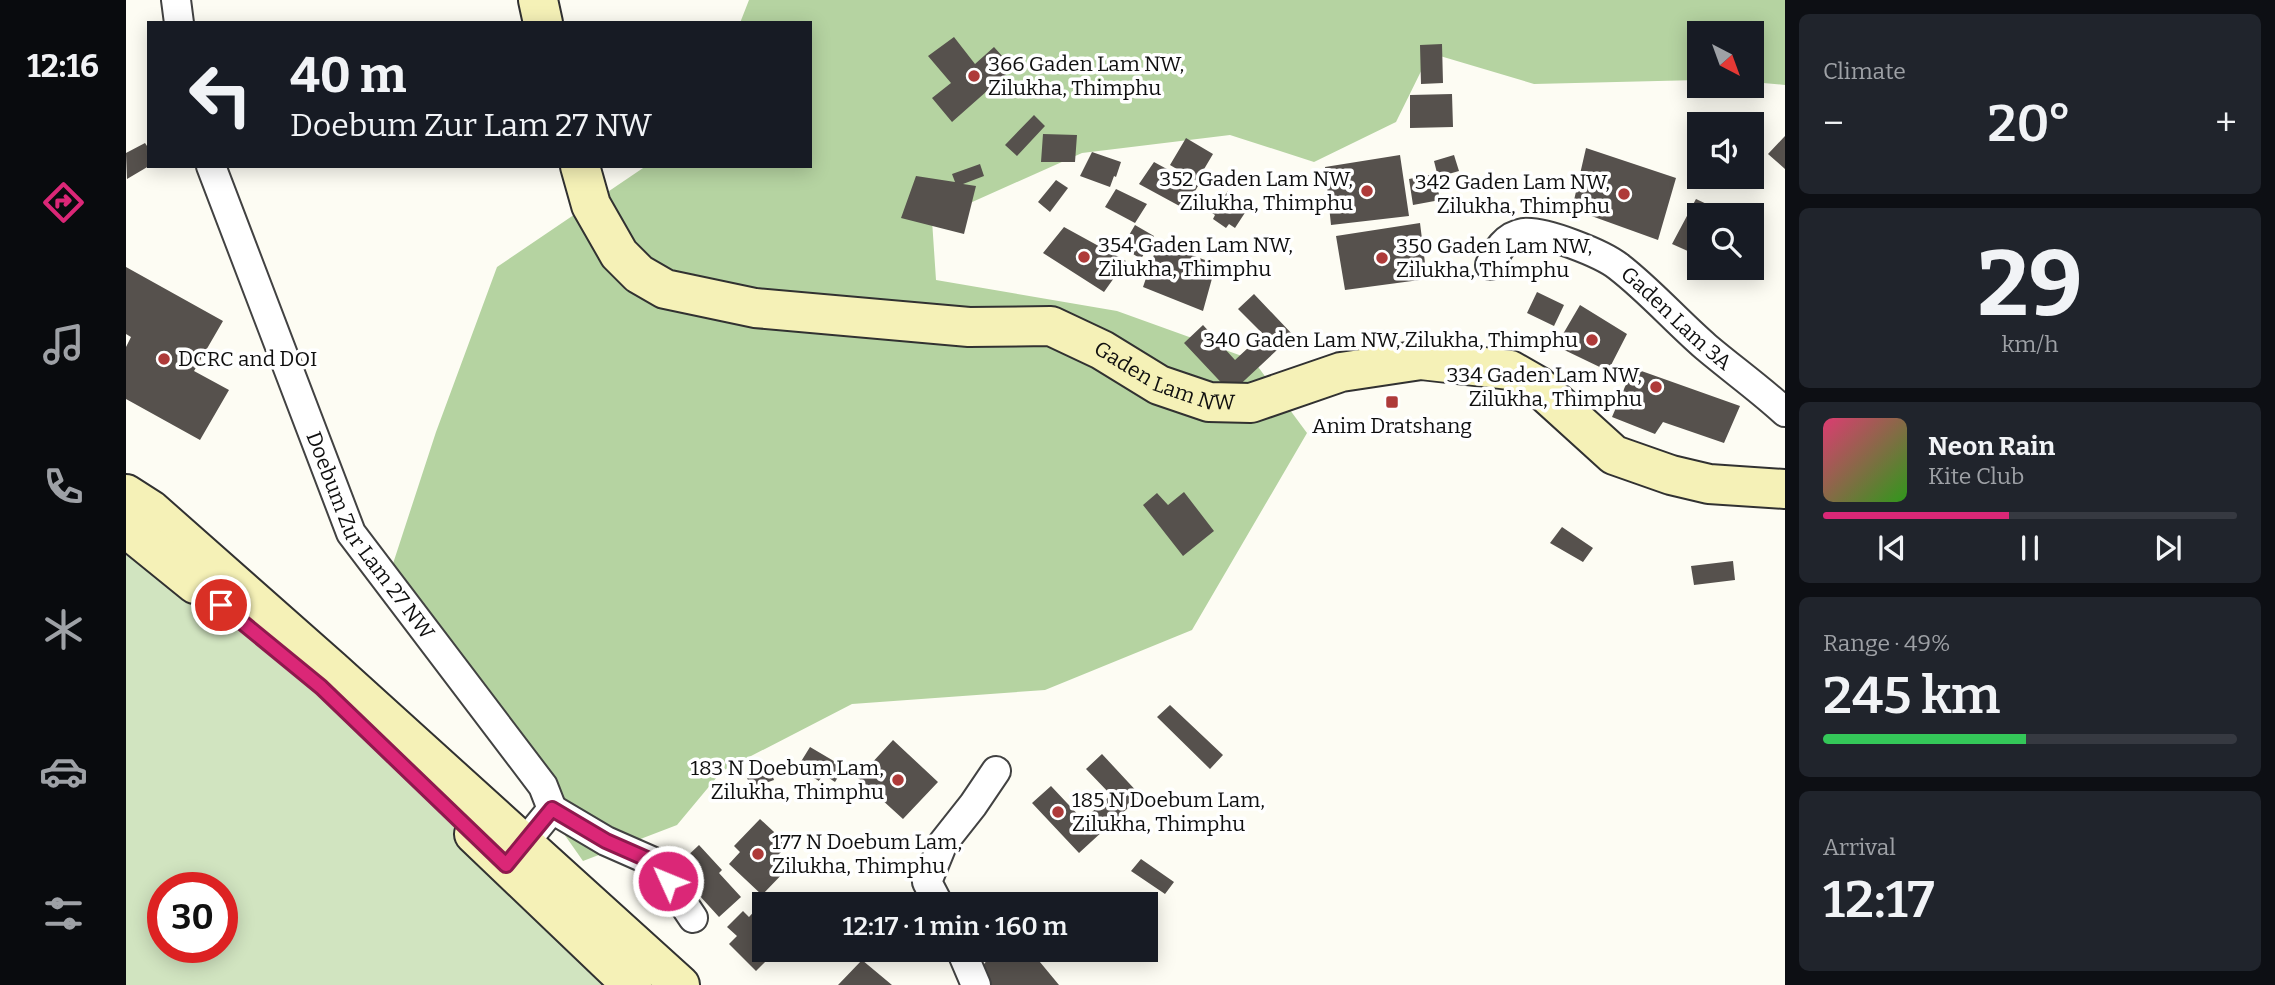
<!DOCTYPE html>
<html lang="en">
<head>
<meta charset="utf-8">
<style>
  :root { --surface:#171b24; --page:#20242c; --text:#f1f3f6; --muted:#9ea1a6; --line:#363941; --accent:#db2777 }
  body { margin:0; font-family:Bitter,serif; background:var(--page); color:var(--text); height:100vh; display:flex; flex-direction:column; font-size:26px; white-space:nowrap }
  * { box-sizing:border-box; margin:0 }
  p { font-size:23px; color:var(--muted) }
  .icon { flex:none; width:38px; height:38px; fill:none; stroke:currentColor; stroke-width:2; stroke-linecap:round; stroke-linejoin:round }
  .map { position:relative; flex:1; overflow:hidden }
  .drawer { display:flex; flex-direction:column; gap:14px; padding:14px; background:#0d0f14; width:490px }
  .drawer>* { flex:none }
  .guide { position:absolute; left:21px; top:21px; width:665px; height:147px; border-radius:0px; box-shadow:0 4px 18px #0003; background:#171b24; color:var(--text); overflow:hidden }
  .needle { width:46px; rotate:139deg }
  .buttons { position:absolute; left:1561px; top:21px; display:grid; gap:14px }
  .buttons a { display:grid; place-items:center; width:77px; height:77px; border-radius:0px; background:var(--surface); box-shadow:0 4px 18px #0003; font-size:35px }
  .speed { position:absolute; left:21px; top:872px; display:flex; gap:14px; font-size:35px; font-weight:700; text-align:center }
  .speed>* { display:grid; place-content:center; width:91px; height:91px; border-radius:50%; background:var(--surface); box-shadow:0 4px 18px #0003; line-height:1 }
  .speed .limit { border:10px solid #d22; background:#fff; color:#111 }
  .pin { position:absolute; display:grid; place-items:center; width:60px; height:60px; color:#fff; margin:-30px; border:4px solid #fff; border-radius:50%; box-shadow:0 2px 7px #0007 }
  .me { position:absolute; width:77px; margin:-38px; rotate:314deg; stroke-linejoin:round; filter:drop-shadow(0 0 5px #0008) }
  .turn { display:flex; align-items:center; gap:24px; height:147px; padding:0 28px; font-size:32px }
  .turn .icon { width:91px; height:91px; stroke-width:2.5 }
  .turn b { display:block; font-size:49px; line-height:60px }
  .big { font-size:52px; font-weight:600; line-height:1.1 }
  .drawer .card { flex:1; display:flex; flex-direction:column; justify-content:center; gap:10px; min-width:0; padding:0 24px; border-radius:10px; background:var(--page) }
  .drawer .dial { align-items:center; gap:0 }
  .dial b { font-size:91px; line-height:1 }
  .song { display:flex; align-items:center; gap:21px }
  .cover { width:84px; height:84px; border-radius:10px; background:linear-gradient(135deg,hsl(340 70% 55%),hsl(110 70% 35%)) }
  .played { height:7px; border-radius:4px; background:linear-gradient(90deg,var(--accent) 45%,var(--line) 45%) }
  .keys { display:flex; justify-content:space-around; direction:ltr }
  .heat { display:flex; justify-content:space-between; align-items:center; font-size:38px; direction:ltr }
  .charge { height:10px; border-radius:5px; background:linear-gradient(90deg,#34c759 49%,var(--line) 0) }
  .trip { position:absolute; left:626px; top:892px; width:406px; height:70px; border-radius:0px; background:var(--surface); box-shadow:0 4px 18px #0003; font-weight:600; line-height:70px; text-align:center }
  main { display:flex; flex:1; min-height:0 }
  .dock { display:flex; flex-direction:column; width:126px; justify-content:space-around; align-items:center; background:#090b0e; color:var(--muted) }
  .dock .icon { width:49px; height:49px }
  .dock .current { color:var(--accent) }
  .dock b { font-size:32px; color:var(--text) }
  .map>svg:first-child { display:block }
  .green { fill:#d1e4c0; fill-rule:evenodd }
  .forest { fill:#b5d3a1 }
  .building { fill:#56514d }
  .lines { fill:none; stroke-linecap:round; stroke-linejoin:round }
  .street-casing { stroke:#424242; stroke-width:32 }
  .secondary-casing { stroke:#313131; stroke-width:42 }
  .street { stroke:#fff; stroke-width:28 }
  .secondary { stroke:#f5f1b7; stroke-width:38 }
  .route-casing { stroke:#8e194d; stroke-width:18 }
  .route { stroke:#db2777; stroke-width:12 }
  .poi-dot { fill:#ae3a39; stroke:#fff; stroke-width:2.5 }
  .labels { text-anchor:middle; stroke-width:7; stroke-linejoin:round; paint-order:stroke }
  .poi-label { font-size:21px; fill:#0f0f0f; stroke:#fff; text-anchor:start }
  .street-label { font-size:21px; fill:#0f0f0f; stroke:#fff }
</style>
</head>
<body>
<main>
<nav class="dock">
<b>12:16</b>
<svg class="icon current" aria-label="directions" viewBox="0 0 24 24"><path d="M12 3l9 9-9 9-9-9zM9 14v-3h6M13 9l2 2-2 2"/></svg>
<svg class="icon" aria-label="music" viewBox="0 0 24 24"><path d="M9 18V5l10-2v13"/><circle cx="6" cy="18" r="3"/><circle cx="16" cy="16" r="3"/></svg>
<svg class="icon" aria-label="phone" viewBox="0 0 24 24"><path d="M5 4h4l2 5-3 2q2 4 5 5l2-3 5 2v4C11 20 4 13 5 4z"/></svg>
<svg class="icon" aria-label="climate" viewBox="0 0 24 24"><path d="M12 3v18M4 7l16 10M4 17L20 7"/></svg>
<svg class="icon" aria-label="car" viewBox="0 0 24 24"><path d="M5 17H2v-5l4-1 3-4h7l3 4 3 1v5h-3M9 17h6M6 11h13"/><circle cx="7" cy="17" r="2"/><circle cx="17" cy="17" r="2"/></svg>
<svg class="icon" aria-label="filters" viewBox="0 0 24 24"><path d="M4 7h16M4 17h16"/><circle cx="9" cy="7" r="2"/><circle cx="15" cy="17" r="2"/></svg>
</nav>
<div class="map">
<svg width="1659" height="985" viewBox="0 0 1659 985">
  <rect width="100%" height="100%" fill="#fdfcf3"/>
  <!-- green -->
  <path class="green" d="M0,526L195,687L506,985H0ZM37,887H96V947H37Z"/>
  <!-- forest -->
  <path class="forest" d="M623,0H1659V85L1626,82V33H1573V80L1408,84L1304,53L1270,122L1188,162L1104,135L956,153L806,220L810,280L991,311L1127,360L1181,433L1066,630L919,690L726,704L596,771L551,825L457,861L261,582L310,432L371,267L520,166H684V23H614Z"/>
  <!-- building -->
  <path class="building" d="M828,37L849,64L868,47L887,68L826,122L806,98L825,83L802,56Z
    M1316,44L1317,83L1295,84L1294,45Z
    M1326,94L1327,127L1284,128V95Z
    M908,115L919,126L891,156L879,145Z
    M917,134L951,135L949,162H915Z
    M1659,136V169L1642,154Z
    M1060,138L1087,154L1071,181L1044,165Z
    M19,143L23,149V166L1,179L0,153Z
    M1460,148L1550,178L1532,240L1446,209Z
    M966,152L995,162L990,177L988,176L984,187L954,176Z
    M1274,155L1283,216L1205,225L1199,167Z
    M1328,155L1333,171L1312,177L1308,161Z
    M1028,162L1072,186L1059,209L1013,184Z
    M854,164L858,176L837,184L850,186L838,234L775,218L790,176L829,182L826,174Z
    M1309,174L1314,200L1287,205L1283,179Z
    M930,180L942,188L924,212L912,202Z
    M990,189L1021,204L1009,223L979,207Z
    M1102,191L1124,205L1109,228L1103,224L1100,228L1087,219L1089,215L1082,210L1090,197L1095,201Z
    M1570,199L1604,215H1573V256L1546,244Z
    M1294,223L1301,279L1219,290L1210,236Z
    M1009,225L1028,236L1015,259L996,247Z
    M938,227L1000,261L978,292L917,253Z
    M1032,243L1090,264L1077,311L1017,287Z
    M0,267L97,321L68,371L103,390L74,440L0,399V347L5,337L0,334Z
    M1411,292L1438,305L1428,326L1401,313Z
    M1128,294L1167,335L1105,393L1058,343L1077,325L1109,360L1137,334L1112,309Z
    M1454,305L1501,334L1482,371L1430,346Z
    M1507,368L1614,406L1598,443L1537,422L1529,434L1486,417Z
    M1058,492L1088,531L1057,556L1017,505L1031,493L1042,505Z
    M1436,527L1467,548L1457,562L1424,543Z
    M1607,561L1609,580L1568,585L1565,566Z
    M1044,705L1097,755L1084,769L1031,717Z
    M767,740L812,782L777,819L732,778Z
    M684,747L718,767L709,782L697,774L693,781L671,768Z
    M976,754L1015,796L953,853L906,803L925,786L957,820L985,795L960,769Z
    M643,766L648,780L625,788L620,775Z
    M634,819L662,845L650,857L662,868L636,895L603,864L614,852L608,846Z
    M573,845L596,870L593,873L615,897L593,917L552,872L560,865L556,861Z
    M1015,859L1048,882L1039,894L1005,871Z
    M634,905L639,909V950H651L630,971L603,944L611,936L601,927L617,911L623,917Z
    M869,950H873L883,957L894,950H904L933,985H866L855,968Z
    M736,960L766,985H712Z"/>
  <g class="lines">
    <!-- street casing -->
    <g class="street-casing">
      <g id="street">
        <path d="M50,0L53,23"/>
        <path id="s1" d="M85,166L225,533L417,786L426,809L387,857"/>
        <path id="s2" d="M1364,265C1371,251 1379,236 1397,233C1417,230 1477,254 1493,267C1524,291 1550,321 1580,347C1606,369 1634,389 1659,412"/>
        <path d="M426,809L480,841L530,863L567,918"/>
        <path d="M813,905L801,882L817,843L847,805L870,771"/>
        <path d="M835,950L850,985"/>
      </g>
    </g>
    <!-- secondary casing -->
    <g class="secondary-casing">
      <g id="secondary">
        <path d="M412,0L417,23"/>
        <path id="s3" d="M454,166L465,205L493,254L513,274L539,289L629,308L843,327L925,326L976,350L1033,385L1083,402L1125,403L1215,372L1295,360L1384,370L1412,386L1488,455L1545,475L1583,484L1659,489"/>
        <path d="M0,494L25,510L206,670L554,985"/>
        <path d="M0,528L69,584"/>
        <path d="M348,834L506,985"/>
      </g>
    </g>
    <!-- street -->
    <use href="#street" class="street"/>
    <!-- secondary -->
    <use href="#secondary" class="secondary"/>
  </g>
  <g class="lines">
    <!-- route casing -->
    <g class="route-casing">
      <path id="route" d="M95,605L195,687L380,865L426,809L480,841L530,863L542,881"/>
    </g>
    <!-- route -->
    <use href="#route" class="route"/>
  </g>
  <!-- markers -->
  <g class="poi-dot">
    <circle cx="848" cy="76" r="7"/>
    <circle cx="1241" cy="191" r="7"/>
    <circle cx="1498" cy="194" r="7"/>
    <circle cx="958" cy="257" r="7"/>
    <circle cx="1256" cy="258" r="7"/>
    <circle cx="1466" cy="340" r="7"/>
    <circle cx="38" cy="359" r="7"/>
    <circle cx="1530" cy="387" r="7"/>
    <rect x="1259" y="395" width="14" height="14" rx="3.5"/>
    <circle cx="772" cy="780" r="7"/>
    <circle cx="932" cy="812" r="7"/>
    <circle cx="632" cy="854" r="7"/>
  </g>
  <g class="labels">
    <!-- poi labels -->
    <g class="poi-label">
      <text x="862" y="71">366 Gaden Lam NW,<tspan x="862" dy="24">Zilukha, Thimphu</tspan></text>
      <text x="1227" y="186" text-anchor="end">352 Gaden Lam NW,<tspan x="1227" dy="24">Zilukha, Thimphu</tspan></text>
      <text x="1484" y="189" text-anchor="end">342 Gaden Lam NW,<tspan x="1484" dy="24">Zilukha, Thimphu</tspan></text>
      <text x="972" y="252">354 Gaden Lam NW,<tspan x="972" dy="24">Zilukha, Thimphu</tspan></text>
      <text x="1270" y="253">350 Gaden Lam NW,<tspan x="1270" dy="24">Zilukha, Thimphu</tspan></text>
      <text x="1452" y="347" text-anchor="end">340 Gaden Lam NW, Zilukha, Thimphu</text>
      <text x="52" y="366">DCRC and DOI</text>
      <text x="1516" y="382" text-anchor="end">334 Gaden Lam NW,<tspan x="1516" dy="24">Zilukha, Thimphu</tspan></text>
      <text x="1266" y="433" text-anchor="middle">Anim Dratshang</text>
      <text x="758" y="775" text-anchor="end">183 N Doebum Lam,<tspan x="758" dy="24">Zilukha, Thimphu</tspan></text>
      <text x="946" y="807">185 N Doebum Lam,<tspan x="946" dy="24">Zilukha, Thimphu</tspan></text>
      <text x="646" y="849">177 N Doebum Lam,<tspan x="646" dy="24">Zilukha, Thimphu</tspan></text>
    </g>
    <!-- street labels -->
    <g class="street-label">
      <text dy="7" stroke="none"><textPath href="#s2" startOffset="228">Gaden Lam 3A</textPath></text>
      <text dy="7" stroke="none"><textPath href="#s3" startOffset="670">Gaden Lam NW</textPath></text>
      <text dy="7" stroke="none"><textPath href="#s1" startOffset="404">Doebum Zur Lam 27 NW</textPath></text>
    </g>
  </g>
</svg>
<div class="buttons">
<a><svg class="needle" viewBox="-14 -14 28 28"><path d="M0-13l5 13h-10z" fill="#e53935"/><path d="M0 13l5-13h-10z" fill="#9ea1a6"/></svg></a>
<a><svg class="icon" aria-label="sound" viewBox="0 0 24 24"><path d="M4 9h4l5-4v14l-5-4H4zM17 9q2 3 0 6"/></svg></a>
<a><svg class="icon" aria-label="search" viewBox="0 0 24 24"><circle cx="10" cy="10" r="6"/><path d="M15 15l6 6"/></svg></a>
</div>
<div class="speed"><div class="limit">30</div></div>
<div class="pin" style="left:95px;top:605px;background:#d93025"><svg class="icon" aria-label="arrive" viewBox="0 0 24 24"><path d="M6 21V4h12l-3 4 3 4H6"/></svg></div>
<svg class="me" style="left:542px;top:881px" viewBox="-20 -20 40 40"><circle r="17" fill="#db2777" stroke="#fff" stroke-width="3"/><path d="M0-11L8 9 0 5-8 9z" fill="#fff"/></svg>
<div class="trip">12:17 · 1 min · 160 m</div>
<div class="guide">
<div class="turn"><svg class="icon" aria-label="left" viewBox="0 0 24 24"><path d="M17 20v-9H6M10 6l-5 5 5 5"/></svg><div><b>40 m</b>Doebum Zur Lam 27 NW</div></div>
</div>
</div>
<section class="drawer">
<div class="card"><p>Climate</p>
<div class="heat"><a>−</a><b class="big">20°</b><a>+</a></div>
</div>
<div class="card dial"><b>29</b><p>km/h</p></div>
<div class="card">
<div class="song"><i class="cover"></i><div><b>Neon Rain</b><p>Kite Club</p></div></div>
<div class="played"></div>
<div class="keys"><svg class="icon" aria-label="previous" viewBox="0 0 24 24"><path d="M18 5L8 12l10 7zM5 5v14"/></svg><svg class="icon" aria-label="pause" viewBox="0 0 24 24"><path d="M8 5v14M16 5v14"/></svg><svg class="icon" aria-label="next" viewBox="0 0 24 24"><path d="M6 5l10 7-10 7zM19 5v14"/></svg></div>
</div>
<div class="card"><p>Range · 49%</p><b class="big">245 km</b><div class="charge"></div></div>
<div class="card"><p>Arrival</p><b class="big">12:17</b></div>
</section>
</main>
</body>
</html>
